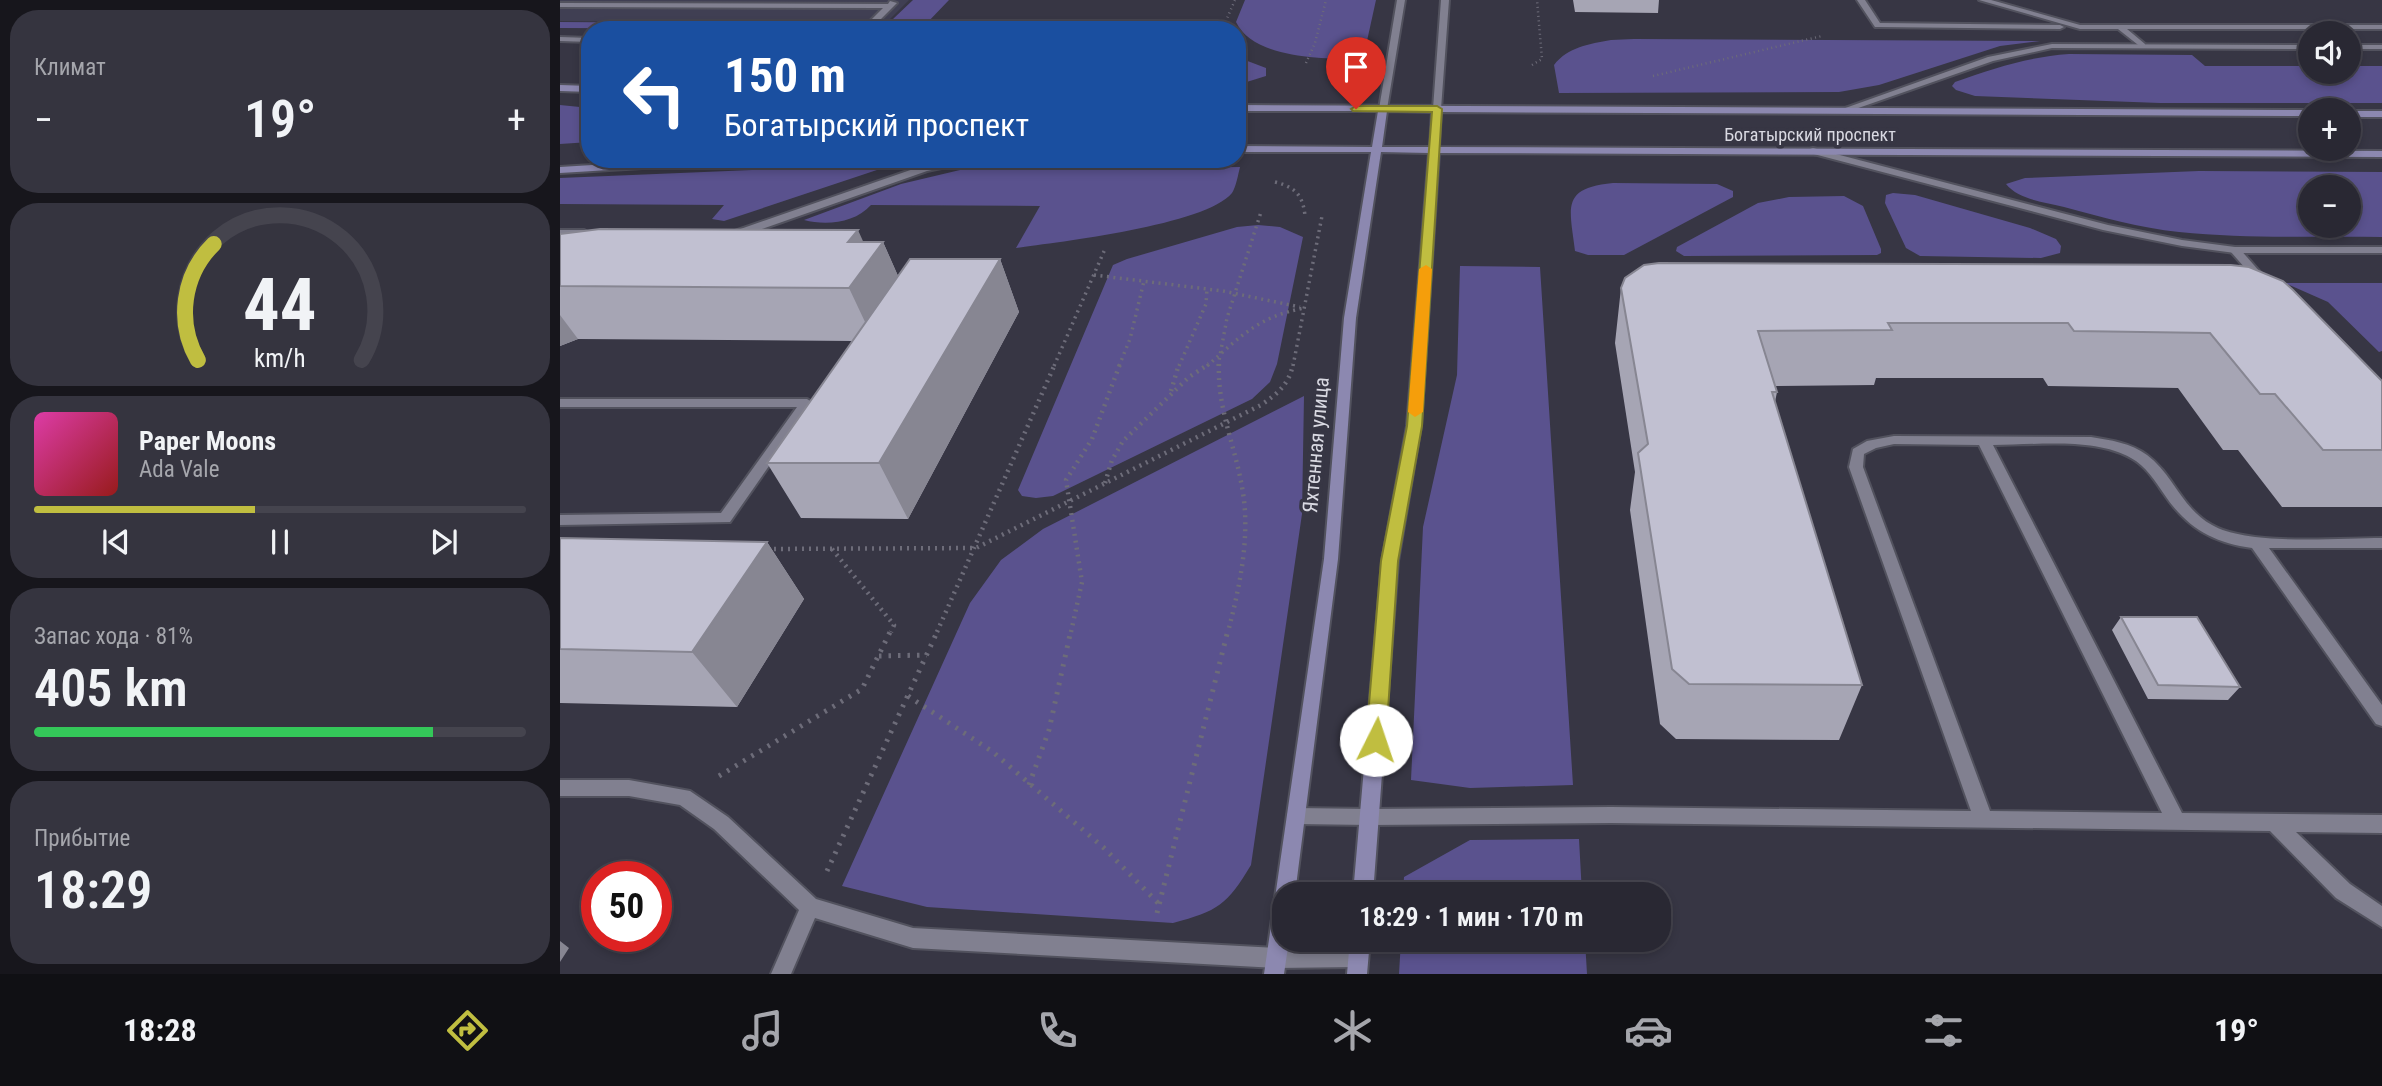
<!DOCTYPE html>
<html lang="ru">
<head>
<meta charset="utf-8">
<style>
  :root { --surface:#292833; --page:#35343f; --text:#f1f3f6; --muted:#a5a6ac; --line:#45444e; --accent:#c0be40 }
  body { margin:0; font-family:"Roboto Condensed",sans-serif; background:var(--page); color:var(--text); height:100vh; display:flex; flex-direction:column; font-size:26px; white-space:nowrap }
  * { box-sizing:border-box; margin:0 }
  p { font-size:23px; color:var(--muted) }
  .icon { flex:none; width:38px; height:38px; fill:none; stroke:currentColor; stroke-width:2; stroke-linecap:round; stroke-linejoin:round }
  .map { position:relative; flex:1; overflow:hidden }
  .details { display:flex; flex-direction:column; gap:10px; padding:10px; background:#17161c; width:560px }
  .details>* { flex:none }
  .hud { position:absolute; left:21px; top:21px; width:665px; height:147px; border-radius:28px; box-shadow:0 4px 10px #0003,0 0 0 2px var(--line); background:#1a4fa0; color:#fff; overflow:hidden }
  .fabs { position:absolute; left:1738px; top:21px; display:grid; gap:14px }
  .fabs a { display:grid; place-items:center; width:63px; height:63px; border-radius:50%; background:var(--surface); box-shadow:0 4px 10px #0003,0 0 0 2px var(--line); font-size:35px }
  .speed { position:absolute; left:21px; top:861px; display:flex; gap:14px; font-size:35px; font-weight:700; text-align:center }
  .speed>* { display:grid; place-content:center; width:91px; height:91px; border-radius:50%; background:var(--surface); box-shadow:0 4px 10px #0003,0 0 0 2px var(--line); line-height:1 }
  .speed .limit { border:10px solid #d22; background:#fff; color:#111 }
  .pin { position:absolute; display:grid; place-items:center; width:60px; height:60px; color:#fff; margin:-72px -30px; border-radius:50% 50% 50% 0; rotate:-45deg; box-shadow:0 0 7px #0007 }
  .pin .icon { rotate:45deg }
  .me { position:absolute; width:77px; margin:-38px; rotate:4deg; stroke-linejoin:round; filter:drop-shadow(0 0 5px #0008) }
  .turn { display:flex; align-items:center; gap:24px; height:147px; padding:0 28px; font-size:32px }
  .turn .icon { width:91px; height:91px; stroke-width:2.5 }
  .turn b { display:block; font-size:49px; line-height:60px }
  .big { font-size:52px; font-weight:600; line-height:1.1 }
  .details .tile { flex:1; display:flex; flex-direction:column; justify-content:center; gap:10px; min-width:0; padding:0 24px; border-radius:28px; background:var(--page) }
  .details .dial { align-items:center; gap:0 }
  .dial svg { height:182px; overflow:visible; fill:none; stroke:var(--line); stroke-width:7; stroke-linecap:round; text-anchor:middle }
  .dial text { fill:var(--text); stroke:none }
  .song { display:flex; align-items:center; gap:21px }
  .cover { width:84px; height:84px; border-radius:10px; background:linear-gradient(135deg,hsl(320 70% 55%),hsl(0 70% 35%)) }
  .played { height:7px; border-radius:4px; background:linear-gradient(90deg,var(--accent) 45%,var(--line) 45%) }
  .keys { display:flex; justify-content:space-around; direction:ltr }
  .heat { display:flex; justify-content:space-between; align-items:center; font-size:38px; direction:ltr }
  .charge { height:10px; border-radius:5px; background:linear-gradient(90deg,#34c759 81%,var(--line) 0) }
  .trip { position:absolute; left:712px; top:882px; width:399px; height:70px; border-radius:28px; background:var(--surface); box-shadow:0 4px 10px #0003,0 0 0 2px var(--line); font-weight:600; line-height:70px; text-align:center }
  .tab-bar { display:flex; height:112px; justify-content:space-around; align-items:center; background:#101014; color:var(--muted) }
  .tab-bar .icon { width:49px; height:49px }
  .tab-bar .selected { color:var(--accent) }
  .tab-bar b { font-size:32px; color:var(--text) }
  main { display:flex; flex:1; min-height:0 }
  .map>svg:first-child { display:block }
  .built { fill:#403f53 }
  .green { fill:#5a528e; fill-rule:evenodd }
  .lines { fill:none; stroke-linecap:round; stroke-linejoin:round }
  .service-casing { stroke:#52525e; stroke-width:4 }
  .minor-casing { stroke:#52525e; stroke-width:4 }
  .tertiary-casing { stroke:#52525e; stroke-width:4 }
  .secondary-casing { stroke:#52525e; stroke-width:4 }
  .path-far3 { stroke:#6d6c79; stroke-width:2.5; stroke-dasharray:1 3.5; stroke-linecap:butt }
  .path-far2 { stroke:#6d6c79; stroke-width:3.5; stroke-dasharray:2 4.5; stroke-linecap:butt }
  .path-far1 { stroke:#6d6c79; stroke-width:4.5; stroke-dasharray:2 5; stroke-linecap:butt }
  .path { stroke:#6d6c79; stroke-width:5; stroke-dasharray:2.5 7; stroke-linecap:butt }
  .service { fill:#818090; fill-rule:evenodd }
  .minor { fill:#818090; fill-rule:evenodd }
  .tertiary { fill:#818090; fill-rule:evenodd }
  .secondary { fill:#8c88b0; fill-rule:evenodd }
  .wall { fill:#a6a5b4 }
  .shaded-wall { fill:#878692 }
  .building { fill:#c1c0d1; stroke:#878692; stroke-width:2 }
  .route { fill:#c0be40; stroke:#7d7c2a; stroke-width:2 }
  .slow { fill:#f59e0b }
  .labels { text-anchor:middle; stroke-width:7; stroke-linejoin:round; paint-order:stroke }
  .far-street-label { font-size:18px; fill:#d9d9e2; stroke:#373644 }
  .street-label { font-size:21px; fill:#d9d9e2; stroke:#373644 }
</style>
</head>
<body>
<main>
<section class="details">
<div class="tile"><p>Климат</p>
<div class="heat"><a>−</a><b class="big">19°</b><a>+</a></div>
</div>
<div class="tile dial"><svg viewBox="0 0 100 80">
<path d="M14 69A42 42 0 1 1 86 69"/>
<path d="M14 69A42 42 0 0 1 21 18" stroke="#c0be40"/>
<text x="50" y="56" font-size="32" font-weight="700">44</text>
<text x="50" y="72" font-size="11">km/h</text>
</svg></div>
<div class="tile">
<div class="song"><i class="cover"></i><div><b>Paper Moons</b><p>Ada Vale</p></div></div>
<div class="played"></div>
<div class="keys"><svg class="icon" aria-label="previous" viewBox="0 0 24 24"><path d="M18 5L8 12l10 7zM5 5v14"/></svg><svg class="icon" aria-label="pause" viewBox="0 0 24 24"><path d="M8 5v14M16 5v14"/></svg><svg class="icon" aria-label="next" viewBox="0 0 24 24"><path d="M6 5l10 7-10 7zM19 5v14"/></svg></div>
</div>
<div class="tile"><p>Запас хода · 81%</p><b class="big">405 km</b><div class="charge"></div></div>
<div class="tile"><p>Прибытие</p><b class="big">18:29</b></div>
</section>
<div class="map">
<svg width="1822" height="974" viewBox="0 0 1822 974">
  <rect width="100%" height="100%" fill="#373644"/>
  <!-- built -->
  <path class="built" d="M0,0H349L326,23L0,21Z"/>
  <!-- green -->
  <path class="green" d="M353,0H389L365,25H348L333,19Z
    M685,0H816L803,59C768,59 694,60 676,22Z
    M0,22L294,24L288,29L0,28Z
    M1051,40L1074,39L1480,41L1440,46L1319,85L1279,92L999,93L994,65C1008,47 1029,44 1051,40Z
    M1509,54L1632,55L1645,66H1750V72H1788L1789,66H1822V103H1600L1415,96L1396,90L1392,86L1395,82C1434,68 1468,57 1509,54Z
    M677,57L706,68V76L677,85Z
    M0,105L30,108V142L0,144Z
    M335,164L164,221L152,219L164,205L0,204V178Z
    M680,167C678,175 676,187 672,193C646,225 499,242 456,248L480,206L311,205C295,223 266,226 244,220L341,184L400,170Z
    M1639,171L1822,172V237C1755,236 1686,239 1619,232C1580,228 1541,217 1504,207C1485,202 1459,200 1446,184L1465,178ZM1750,187H1788V226H1750Z
    M1053,183L1157,184L1173,191V197L1064,255H1028L1015,251C1010,208 1000,188 1053,183Z
    M1333,193L1355,195L1470,228L1496,239L1501,246L1500,253L1481,258L1360,256L1346,248L1325,203L1326,195Z
    M1284,196L1303,206L1321,249V253L1317,255L1124,256L1116,251L1117,247L1198,203L1229,197Z
    M698,225L720,227L743,237L717,364L710,382L692,399L493,496L476,498L462,496L458,490L553,265L567,259L677,227Z
    M900,266L980,267L1013,785L910,788L851,780L863,527L897,375Z
    M1725,283H1822V351L1819,352L1768,302Z
    M744,396L742,514L691,865C667,905 658,911 613,923L367,907L282,886L410,603L441,560L483,529Z
    M1019,839L1022,894H843L844,877L910,840Z
    M841,940H1025L1027,974H839Z"/>
  <g class="lines">
    <!-- service casing -->
    <g class="service-casing">
      <path id="service" d="M1297,0H1305L1320,23L1500,25L1504,27L1500,29L1318,27H1315Z
        M1419,0H1431L1520,25H1822V29H1567L1585,44V48H1582L1558,29H1520Z
        M330,1L337,3L310,30H301L323,8L0,7V3L328,4Z
        M0,37L30,38V42L0,41Z
        M401,159H425L367,171L185,235L174,236L169,233L362,166Z
        M0,230H24L29,233L24,236H0Z
        M1675,247L1679,248L1707,280V284H1699L1671,252V248Z
        M0,399H247L253,403L170,522L0,525V515L161,513L237,407H0Z
        M1334,436L1531,437C1550,440 1571,443 1587,455C1613,474 1622,509 1652,525C1688,546 1778,538 1822,538V548H1709L1822,705V726L1816,724L1692,548C1653,543 1626,527 1604,494C1595,481 1586,466 1571,458C1535,437 1474,445 1433,445L1622,813L1822,815V833L1736,832L1790,884L1822,906V927L1776,898L1710,831L1051,823L810,825L803,823L801,817L803,811L810,809L1051,807L1411,811L1289,467L1293,449L1307,441ZM1334,444L1419,445L1602,813L1430,811L1303,467L1304,454L1316,448Z
        M0,780H69L130,791L168,817L256,899L353,928L716,948L723,951L726,958L723,965L716,968L353,948L255,918L231,974H211L239,910L154,829L120,805L69,796H0Z"/>
    </g>
    <!-- minor casing -->
    <g class="minor-casing">
      <path id="minor" d="M1492,44L1750,45V49L1492,48L1433,61L1284,113L1277,111L1428,57Z
        M1788,45H1822V49H1788Z
        M1253,148L1548,225L1622,240L1675,247H1822V253H1675L1622,246L1543,230L1250,153V149Z"/>
    </g>
    <!-- tertiary casing -->
    <g class="tertiary-casing">
      <path id="tertiary" d="M837,0H845L827,109L823,112L819,109Z
        M881,0H889L881,109L877,112L873,109Z
        M736,808L810,809L817,811L819,817L817,823L810,825L736,824L729,822L727,816L729,810Z
        M798,947L805,950L808,957L805,964L798,967L716,968L709,965L706,958L709,951L716,948Z"/>
    </g>
    <!-- secondary casing -->
    <g class="secondary-casing">
      <path id="secondary" d="M0,85L30,86V92L0,91Z
        M677,105L1750,110V116L881,112L879,147L1822,151V157L879,153L861,426L838,561L813,894H793L822,561L847,426L869,153L821,152L796,318L778,559L735,894H724V940H729L724,974H704L764,559L784,318L811,152H677V146L812,147L818,111H677ZM827,111L872,112L870,147H822Z
        M1788,111H1822V117H1788Z
        M130,159H187L182,162L0,173V167Z
        M790,940H810L807,974H787Z"/>
    </g>
    <!-- path-far3 -->
    <path class="path-far3" d="M378,30L387,21
      M530,30L537,21
      M662,30L675,0
      M746,63L755,43L766,0
      M972,65L982,59L977,0
      M1093,76L1262,36
      M787,77L796,63"/>
    <!-- path-far2 -->
    <path class="path-far2" d="M715,182C735,187 743,195 745,216
      M534,275L663,291L740,307
      M494,366L545,249
      M559,366L570,339L584,281
      M619,366L646,304L647,289
      M647,366C681,336 698,317 744,308
      M658,366L667,318L701,212
      M733,366L762,216"/>
    <!-- path-far1 -->
    <path class="path-far1" d="M659,364C657,407 675,446 682,487C691,535 680,585 668,632
      M611,391L619,364
      M545,483L552,460L563,441L629,377L649,364
      M207,549L416,548L701,405C717,394 729,385 733,364
      M272,549L334,625L331,632
      M377,632L495,364
      M511,632L522,582L506,480L532,439L560,364"/>
    <!-- path -->
    <path class="path" d="M319,656L367,655
      M348,696L433,752L544,848L599,904
      M159,776L302,689L331,630
      M469,785L489,730L511,630
      M267,871L378,630
      M597,913L668,630"/>
    <!-- service -->
    <use href="#service" class="service"/>
    <!-- minor -->
    <use href="#minor" class="minor"/>
    <!-- tertiary -->
    <use href="#tertiary" class="tertiary"/>
    <!-- secondary -->
    <use href="#secondary" class="secondary"/>
  </g>
  <!-- wall -->
  <path class="wall" d="M1013,0H1099L1098,13L1015,12Z
    M0,234L323,242L338,276L440,259L459,312L348,519L241,518L207,463L293,341L18,339L0,346Z
    M1671,265L1822,381V507H1722L1678,450H1663L1618,388L1488,386L1483,378H1316L1314,385L1215,386L1217,392L1215,402L1302,685L1279,740L1116,739L1100,724L1070,510L1075,472L1055,343L1061,288Z
    M0,538L207,542L244,599L177,707L0,703Z
    M1561,617L1680,687L1668,700L1588,699L1552,630Z"/>
  <!-- shaded-wall -->
  <path class="shaded-wall" d="M298,230L311,259L323,242L346,294L314,341L289,288L288,242Z
    M440,259L459,312L348,519L319,463Z
    M0,315L18,339L0,346Z
    M207,542L244,599L177,707L132,652Z
    M0,941L9,948L0,962Z"/>
  <!-- building -->
  <path class="building" d="M40,229L298,230L288,242H323L289,288L0,286V234Z
    M350,259H440L319,463H207Z
    M1099,263L1671,265L1689,267L1723,281L1733,290L1822,381V450H1763L1715,394H1700L1650,333L1514,331L1508,323H1328L1332,330L1198,331L1217,392H1212L1302,685L1129,684L1112,669L1078,453L1088,444L1061,288L1065,278L1084,265Z
    M0,538L207,542L132,652L0,649Z
    M1561,617H1637L1680,687L1598,685Z"/>
  <!-- route -->
  <path class="route" d="M796,106H877L882,109L862,426L838,561L826,740L823,746L816,749L809,746L806,740L821,561L847,426L872,112L793,111L791,109Z"/>
  <!-- slow -->
  <path class="slow" d="M866,265L872,269L863,412L855,417L848,412L859,269Z"/>
  <g class="labels">
    <!-- far-street labels -->
    <g class="far-street-label">
      <text x="1250" y="141">Богатырский проспект</text>
    </g>
    <!-- street labels -->
    <g class="street-label">
      <text transform="translate(756 445) rotate(-85)" y="7">Яхтенная улица</text>
    </g>
  </g>
</svg>
<div class="fabs">
<a><svg class="icon" aria-label="sound" viewBox="0 0 24 24"><path d="M4 9h4l5-4v14l-5-4H4zM17 9q2 3 0 6"/></svg></a>
<a>+</a>
<a>−</a>
</div>
<div class="speed"><div class="limit">50</div></div>
<div class="pin" style="left:796px;top:109px;background:#d93025"><svg class="icon" aria-label="arrive" viewBox="0 0 24 24"><path d="M6 21V4h12l-3 4 3 4H6"/></svg></div>
<svg class="me" style="left:816px;top:740px" viewBox="-20 -20 40 40"><circle r="19" fill="#fff"/><path d="M0-13L10 11 0 6-10 11z" fill="#c0be40"/></svg>
<div class="trip">18:29 · 1 мин · 170 m</div>
<div class="hud">
<div class="turn"><svg class="icon" aria-label="left" viewBox="0 0 24 24"><path d="M17 20v-9H6M10 6l-5 5 5 5"/></svg><div><b>150 m</b>Богатырский проспект</div></div>
</div>
</div>
</main>
<nav class="tab-bar">
<b>18:28</b>
<svg class="icon selected" aria-label="directions" viewBox="0 0 24 24"><path d="M12 3l9 9-9 9-9-9zM9 14v-3h6M13 9l2 2-2 2"/></svg>
<svg class="icon" aria-label="music" viewBox="0 0 24 24"><path d="M9 18V5l10-2v13"/><circle cx="6" cy="18" r="3"/><circle cx="16" cy="16" r="3"/></svg>
<svg class="icon" aria-label="phone" viewBox="0 0 24 24"><path d="M5 4h4l2 5-3 2q2 4 5 5l2-3 5 2v4C11 20 4 13 5 4z"/></svg>
<svg class="icon" aria-label="climate" viewBox="0 0 24 24"><path d="M12 3v18M4 7l16 10M4 17L20 7"/></svg>
<svg class="icon" aria-label="car" viewBox="0 0 24 24"><path d="M5 17H2v-5l4-1 3-4h7l3 4 3 1v5h-3M9 17h6M6 11h13"/><circle cx="7" cy="17" r="2"/><circle cx="17" cy="17" r="2"/></svg>
<svg class="icon" aria-label="filters" viewBox="0 0 24 24"><path d="M4 7h16M4 17h16"/><circle cx="9" cy="7" r="2"/><circle cx="15" cy="17" r="2"/></svg>
<b>19°</b>
</nav>
</body>
</html>
